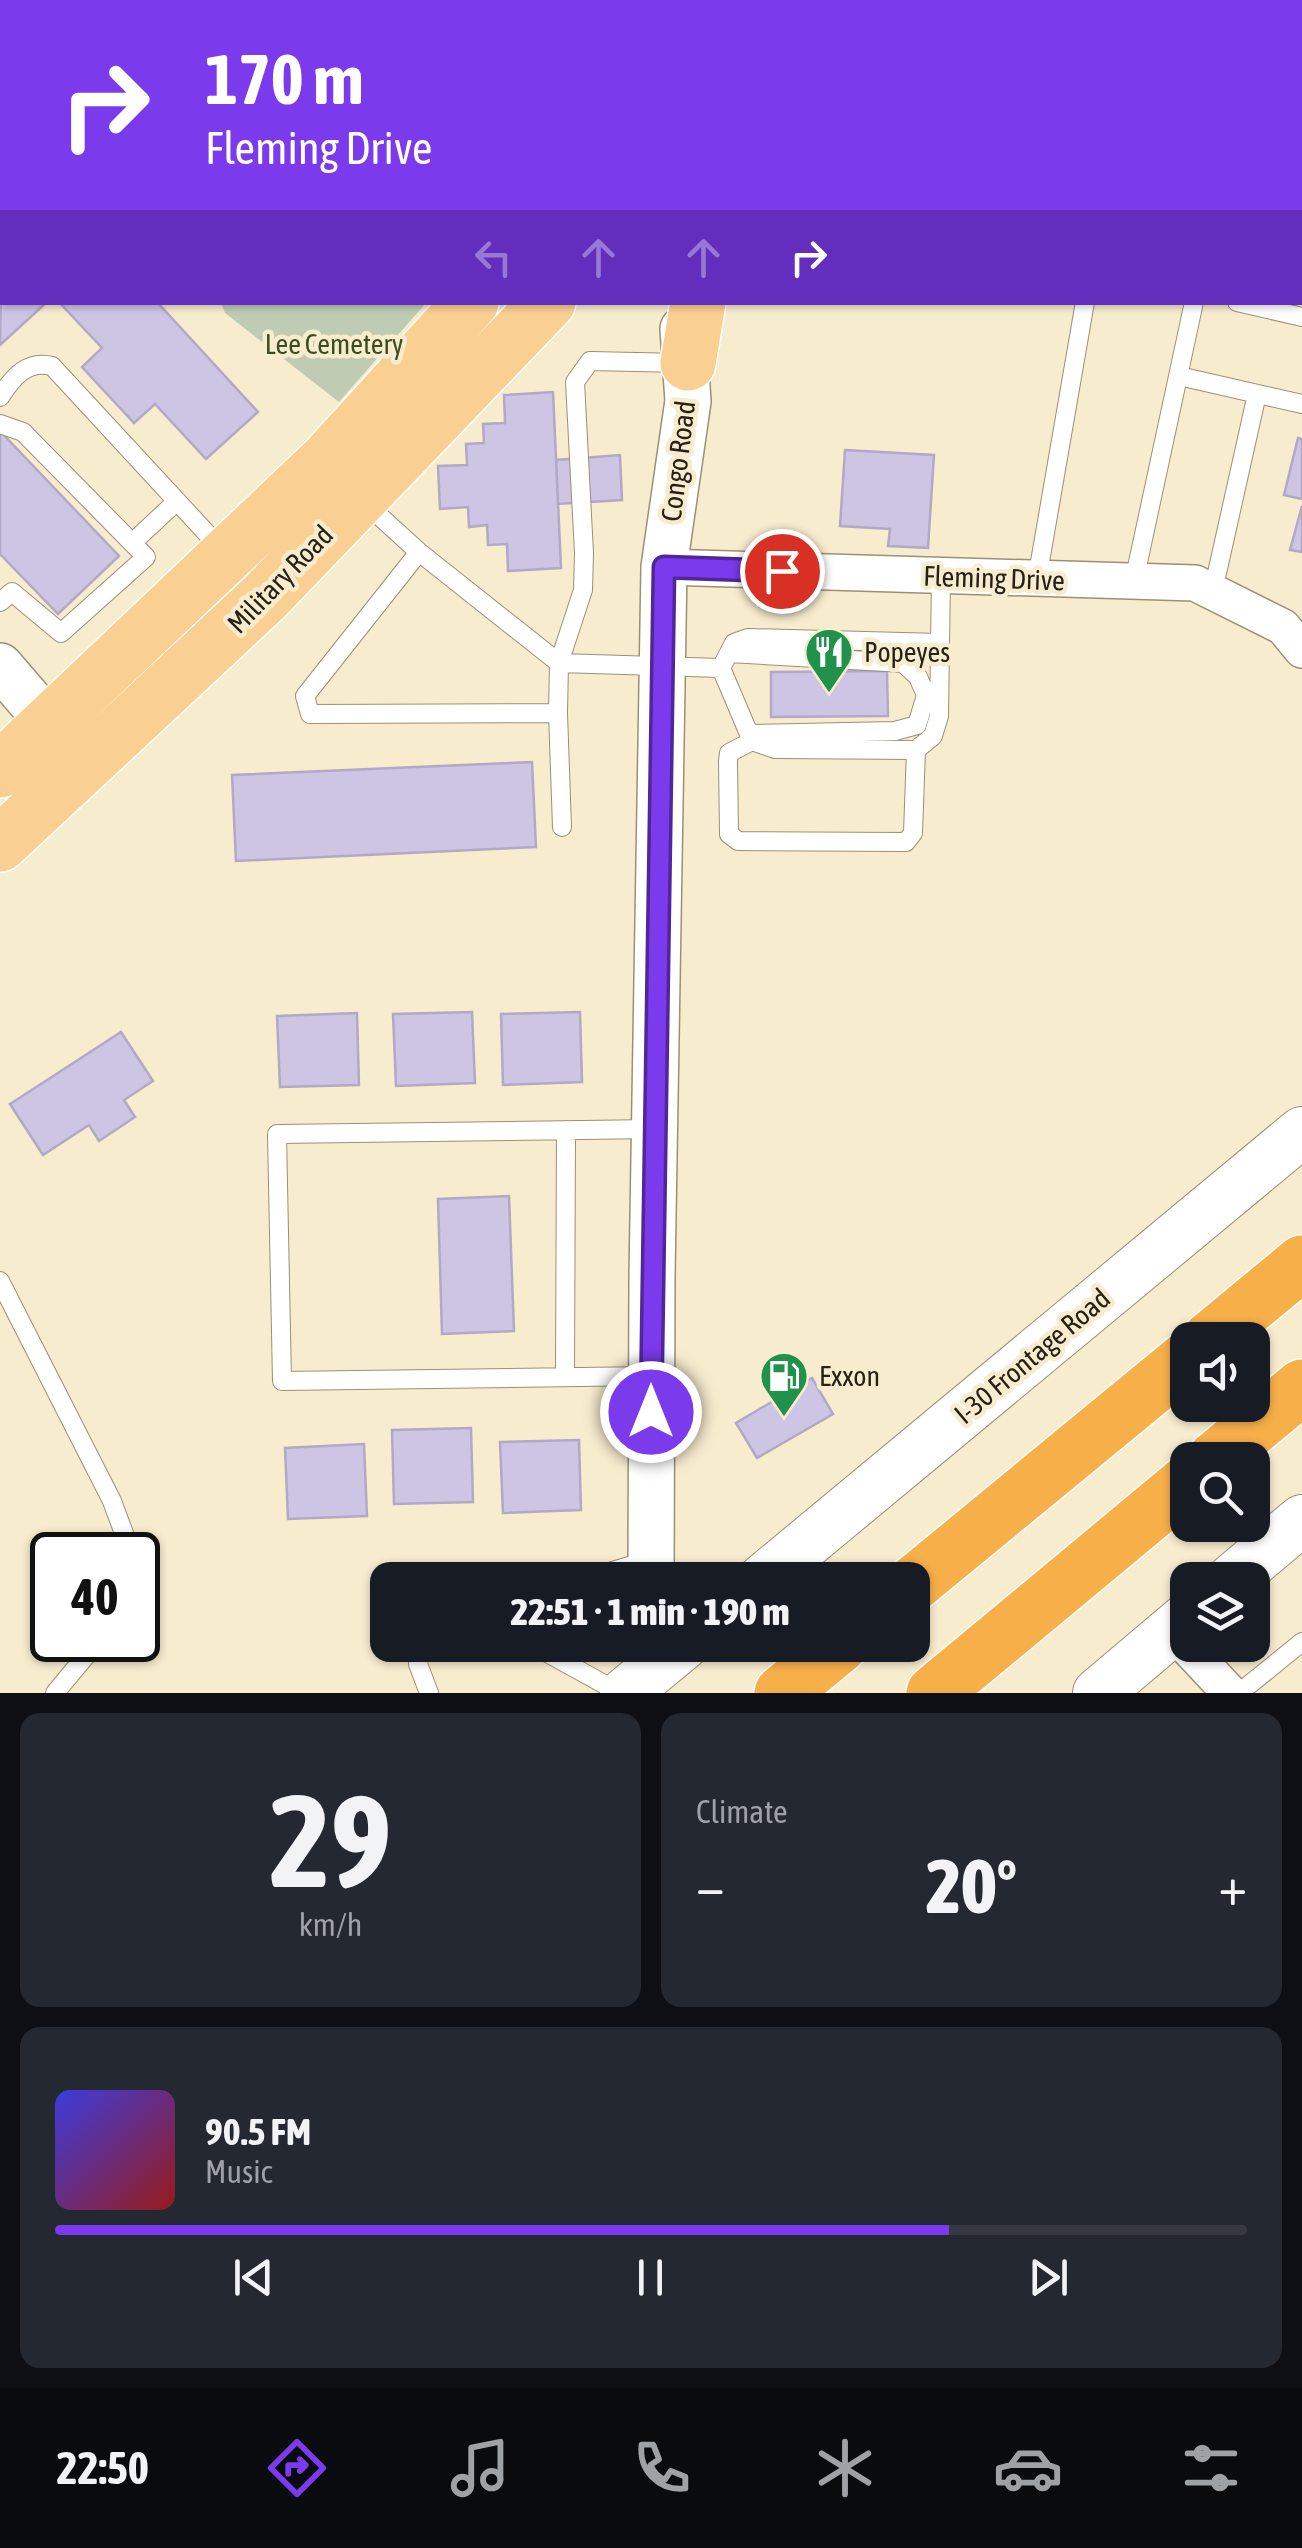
<!DOCTYPE html>
<html lang="en">
<head>
<meta charset="utf-8">
<style>
  :root { --surface:#171b24; --page:#242831; --text:#f1f3f6; --muted:#9ea1a6; --line:#363941; --accent:#7c3aed }
  body { margin:0; font-family:"Asap Condensed",sans-serif; background:var(--page); color:var(--text); height:100vh; display:flex; flex-direction:column; font-size:38px; white-space:nowrap }
  * { box-sizing:border-box; margin:0 }
  p { font-size:32px; color:var(--muted) }
  .icon { flex:none; width:55px; height:55px; fill:none; stroke:currentColor; stroke-width:2; stroke-linecap:round; stroke-linejoin:round }
  .map { position:relative; height:1693px; overflow:hidden }
  .details { display:flex; flex-direction:column; gap:20px; padding:20px; background:#0d0f14; flex:1 }
  .details>* { flex:none }
  .top-card { position:absolute; left:0px; top:0px; width:1302px; height:305px; box-shadow:0 2px 8px #0004; background:#7c3aed; color:#fff; overflow:hidden }
  .buttons { position:absolute; left:1170px; top:1322px; display:grid; gap:20px }
  .buttons a { display:grid; place-items:center; width:100px; height:100px; border-radius:20px; background:var(--surface); box-shadow:0 2px 8px #0004; font-size:50px }
  .speed { position:absolute; left:30px; top:1532px; display:flex; gap:20px; font-size:50px; font-weight:700; text-align:center }
  .speed>* { display:grid; place-content:center; width:130px; height:130px; border-radius:50%; background:var(--surface); box-shadow:0 2px 8px #0004; line-height:1 }
  .speed .limit { border:5px solid #111; border-radius:15px; background:#fff; color:#111 }
  .pin { position:absolute; display:grid; place-items:center; width:85px; height:85px; color:#fff; margin:-42px; border:5px solid #fff; border-radius:50%; box-shadow:0 2px 10px #0007 }
  .me { position:absolute; width:110px; margin:-55px; rotate:0deg; stroke-linejoin:round; filter:drop-shadow(0 0 8px #0008) }
  .turn { display:flex; align-items:center; gap:35px; height:210px; padding:0 40px; font-size:45px }
  .turn .icon { width:130px; height:130px; stroke-width:2.5 }
  .turn b { display:block; font-size:70px; line-height:85px }
  .lanes { display:flex; align-items:center; height:95px; padding:0 40px; background:#0003; justify-content:center; gap:50px; direction:ltr }
  .lanes .off { opacity:.35 }
  .big { font-size:75px; font-weight:800; line-height:1.1 }
  .details .card { flex:1; display:flex; flex-direction:column; justify-content:center; gap:15px; min-width:0; padding:0 35px; border-radius:20px; background:var(--page) }
  .details .dial { align-items:center; gap:0 }
  .dial b { font-size:130px; line-height:1 }
  .song { display:flex; align-items:center; gap:30px }
  .cover { width:120px; height:120px; border-radius:15px; background:linear-gradient(135deg,hsl(240 70% 55%),hsl(0 70% 35%)) }
  .played { height:10px; border-radius:5px; background:linear-gradient(90deg,var(--accent) 75%,var(--line) 75%) }
  .keys { display:flex; justify-content:space-around; direction:ltr }
  .heat { display:flex; justify-content:space-between; align-items:center; font-size:55px; direction:ltr }
  .details .tiles { flex:1; display:grid; gap:20px; grid-template-columns:1fr 1fr }
  .card:last-child { grid-column:span 2 }
  .trip { position:absolute; left:370px; top:1562px; width:560px; height:100px; border-radius:20px; background:var(--surface); box-shadow:0 2px 8px #0004; font-weight:800; line-height:100px; text-align:center }
  .tabs { display:flex; height:160px; justify-content:space-around; align-items:center; background:#090b0e; color:var(--muted) }
  .tabs .icon { width:70px; height:70px }
  .tabs .selected { color:var(--accent) }
  .tabs b { font-size:45px; color:var(--text) }
  .map>svg:first-child { display:block }
  .green { fill:#bfccb3 }
  .building { fill:#cec4e4; stroke:#b2a9c5; stroke-width:2.5 }
  .lines { fill:none; stroke-linecap:round; stroke-linejoin:round }
  .service-casing { stroke:#9b9074; stroke-width:20 }
  .minor-casing { stroke:#9b9074; stroke-width:38 }
  .tertiary-casing { stroke:#9b9074; stroke-width:48 }
  .secondary-casing { stroke:#9b9074; stroke-width:52 }
  .primary-casing { stroke:#fff; stroke-width:58 }
  .motorway-casing { stroke:#fff; stroke-width:58 }
  .service { stroke:#fff; stroke-width:18 }
  .minor { stroke:#fff; stroke-width:35 }
  .tertiary { stroke:#fff; stroke-width:45 }
  .secondary { stroke:#fff; stroke-width:50 }
  .primary { stroke:#facf92; stroke-width:55 }
  .motorway { stroke:#f7af4a; stroke-width:55 }
  .route-casing { stroke:#51269a; stroke-width:25 }
  .route { stroke:#7c3aed; stroke-width:18 }
  .labels { text-anchor:middle; stroke-width:9; stroke-linejoin:round; paint-order:stroke }
  .park-label { font-size:28px; fill:#394d1f; stroke:#f8eccf }
  .street-label { font-size:28px; fill:#262217; stroke:#f8eccf }
  .poi-label { font-size:28px; fill:#262217; stroke:#f8eccf; text-anchor:start }
</style>
</head>
<body>
<div class="map">
<svg width="1302" height="1693" viewBox="0 0 1302 1693">
  <rect width="100%" height="100%" fill="#f8eccf"/>
  <!-- green -->
  <path class="green" d="M270,0H677L268,2Z
    M221,303H426L339,402L225,313Z"/>
  <!-- building -->
  <path class="building" d="M1271,0H1302V192L1300,2H1270Z
    M2,239V302H47L0,345Z
    M59,302H157L258,412L206,459L155,404L134,423L82,367L102,348Z
    M553,392L561,568L508,571L507,544L488,545L487,525L469,527L468,507L440,509L438,466L467,465L466,444L484,443L483,424L505,423L504,395Z
    M0,431L119,556L58,614L0,554Z
    M1298,438L1302,439V499L1284,495Z
    M845,450L934,455L928,548L888,546L890,529L840,526Z
    M620,455L622,500L558,504L556,460Z
    M1302,506V552L1290,550Z
    M887,671L888,716L771,717V672Z
    M532,762L536,847L236,861L232,775Z
    M472,1012L475,1083L396,1086L393,1014Z
    M580,1012L582,1082L503,1085L501,1014Z
    M357,1013L359,1085L280,1087L277,1016Z
    M121,1032L153,1081L124,1100L135,1117L99,1141L89,1125L43,1155L10,1104Z
    M509,1196L514,1331L442,1334L438,1199Z
    M812,1378L833,1414L757,1458L736,1423Z
    M471,1428L473,1502L394,1504L392,1430Z
    M579,1440L581,1510L503,1513L500,1442Z
    M364,1444L367,1516L288,1519L285,1448Z"/>
  <g class="lines">
    <!-- service casing -->
    <g class="service-casing">
      <path id="service" d="M1170,0L1176,2
        M1215,2L1216,0
        M1237,302L1302,317
        M1179,376L1302,404
        M0,397C13,377 27,360 52,366L224,552
        M0,424L23,432L146,557L61,633L12,592L0,602
        M363,501L419,552L559,663L721,668
        M132,543L177,501
        M419,552L305,696L310,714L558,713L559,663L583,590L584,553L575,382L590,361L683,363
        M1037,579L1085,302
        M1134,581L1194,302
        M1213,591L1257,394
        M940,643L748,638L734,643L721,668L752,741L775,749L916,750L933,736L939,716L941,577
        M729,653L903,663L918,677L926,695L917,725L895,731L749,734
        M558,713L562,827
        M752,741L729,753L728,761L729,834L738,841L906,842L913,833L916,750
        M0,1281L112,1501L132,1555
        M651,1376L282,1381L277,1134L654,1129
        M565,1377L566,1130
        M582,1580L649,1560
        M421,1645L418,1664L429,1693
        M533,1645L620,1693
        M55,1693L99,1640
        M1239,1693L1302,1642"/>
    </g>
    <!-- minor casing -->
    <g class="minor-casing">
      <path id="minor" d="M664,567L1195,583L1283,627L1302,650
        M1171,1630L1230,1693"/>
    </g>
    <!-- tertiary casing -->
    <g class="tertiary-casing">
      <path id="tertiary" d="M0,666L50,724
        M651,1580L652,1276L664,567L688,401L683,329"/>
    </g>
    <!-- secondary casing -->
    <g class="secondary-casing">
      <path id="secondary" d="M762,1580L1302,1132
        M1231,1580L1302,1520
        M625,1693L683,1645
        M1098,1693L1188,1617"/>
    </g>
    <!-- primary casing -->
    <g class="primary-casing">
      <path id="primary" d="M749,2L750,0
        M688,363L698,302
        M0,770L326,461L471,302
        M0,844L265,597L548,302"/>
    </g>
    <!-- motorway casing -->
    <g class="motorway-casing">
      <path id="motorway" d="M1209,1340L1302,1263
        M1214,1460L1302,1387
        M912,1585L1188,1358
        M782,1693L840,1645
        M934,1693L1188,1482"/>
    </g>
    <!-- service -->
    <use href="#service" class="service"/>
    <!-- minor -->
    <use href="#minor" class="minor"/>
    <!-- tertiary -->
    <use href="#tertiary" class="tertiary"/>
    <!-- secondary -->
    <use href="#secondary" class="secondary"/>
    <!-- primary -->
    <use href="#primary" class="primary"/>
    <!-- motorway -->
    <use href="#motorway" class="motorway"/>
  </g>
  <g class="lines">
    <!-- route casing -->
    <g class="route-casing">
      <path id="route" d="M651,1412L664,567L782,571"/>
    </g>
    <!-- route -->
    <use href="#route" class="route"/>
  </g>
  <!-- icons -->
  <defs>
    <g id="restaurant-pin" transform="scale(2.5)"><path d="M0 17L-7.5 6A9.5 9.5 0 1 1 7.5 6Z" fill="#20924c" stroke="#f8eccf"/><path d="M-5-6h1v4h1v-4h1v4h1v-4h1v5L-1.5 .5V6h-2V.5L-5-1ZM5-6V6H3V1.5H1.5Q1.5-4 5-6Z" fill="#fff"/></g>
    <g id="fuel-pin" transform="scale(2.5)"><path d="M0 17L-7.5 6A9.5 9.5 0 1 1 7.5 6Z" fill="#20924c" stroke="#f8eccf"/><path d="M-5.5-6h7V0h2V4h1.3V-2.5L3-4.5l.8-.8L6-3V5H2.5V1h-1V6h-7ZM-4.2-4.7v3.2H.2V-4.7Z" fill="#fff"/></g>
  </defs>
  <g fill-rule="evenodd">
    <use href="#restaurant-pin" x="829" y="652"/>
    <use href="#fuel-pin" x="784" y="1376"/>
  </g>
  <g class="labels">
    <!-- park labels -->
    <g class="park-label">
      <text x="334" y="354">Lee Cemetery</text>
    </g>
    <!-- street labels -->
    <g class="street-label">
      <text transform="translate(678 461) rotate(-83)" y="10">Congo Road</text>
      <text transform="translate(994 578) rotate(2)" y="10">Fleming Drive</text>
      <text transform="translate(280 579) rotate(-46)" y="10">Military Road</text>
      <text transform="translate(1032 1356) rotate(-40)" y="10">I-30 Frontage Road</text>
    </g>
    <!-- poi labels -->
    <g class="poi-label">
      <text x="864" y="662">Popeyes</text>
      <text x="819" y="1386">Exxon</text>
    </g>
  </g>
</svg>
<div class="buttons">
<a><svg class="icon" aria-label="sound" viewBox="0 0 24 24"><path d="M4 9h4l5-4v14l-5-4H4zM17 9q2 3 0 6"/></svg></a>
<a><svg class="icon" aria-label="search" viewBox="0 0 24 24"><circle cx="10" cy="10" r="6"/><path d="M15 15l6 6"/></svg></a>
<a><svg class="icon" aria-label="layers" viewBox="0 0 24 24"><path d="M12 4l9 5-9 5-9-5zM3 14l9 5 9-5"/></svg></a>
</div>
<div class="speed"><div class="limit">40</div></div>
<div class="pin" style="left:782px;top:571px;background:#d93025"><svg class="icon" aria-label="arrive" viewBox="0 0 24 24"><path d="M6 21V4h12l-3 4 3 4H6"/></svg></div>
<svg class="me" style="left:651px;top:1412px" viewBox="-20 -20 40 40"><circle r="17" fill="#7c3aed" stroke="#fff" stroke-width="3"/><path d="M0-11L8 9 0 5-8 9z" fill="#fff"/></svg>
<div class="trip">22:51 · 1 min · 190 m</div>
<div class="top-card">
<div class="turn"><svg class="icon" aria-label="right" viewBox="0 0 24 24"><path d="M7 20v-9h11M14 6l5 5-5 5"/></svg><div><b>170 m</b>Fleming Drive</div></div>
<div class="lanes"><svg class="icon off" aria-label="left" viewBox="0 0 24 24"><path d="M17 20v-9H6M10 6l-5 5 5 5"/></svg><svg class="icon off" aria-label="ahead" viewBox="0 0 24 24"><path d="M12 20V5M6 11l6-6 6 6"/></svg><svg class="icon off" aria-label="ahead" viewBox="0 0 24 24"><path d="M12 20V5M6 11l6-6 6 6"/></svg><svg class="icon" aria-label="right" viewBox="0 0 24 24"><path d="M7 20v-9h11M14 6l5 5-5 5"/></svg></div>
</div>
</div>
<section class="details">
<div class="tiles">
<div class="card dial"><b>29</b><p>km/h</p></div>
<div class="card"><p>Climate</p>
<div class="heat"><a>−</a><b class="big">20°</b><a>+</a></div>
</div>
<div class="card">
<div class="song"><i class="cover"></i><div><b>90.5 FM</b><p>Music</p></div></div>
<div class="played"></div>
<div class="keys"><svg class="icon" aria-label="previous" viewBox="0 0 24 24"><path d="M18 5L8 12l10 7zM5 5v14"/></svg><svg class="icon" aria-label="pause" viewBox="0 0 24 24"><path d="M8 5v14M16 5v14"/></svg><svg class="icon" aria-label="next" viewBox="0 0 24 24"><path d="M6 5l10 7-10 7zM19 5v14"/></svg></div>
</div>
</div>
</section>
<nav class="tabs">
<b>22:50</b>
<svg class="icon selected" aria-label="directions" viewBox="0 0 24 24"><path d="M12 3l9 9-9 9-9-9zM9 14v-3h6M13 9l2 2-2 2"/></svg>
<svg class="icon" aria-label="music" viewBox="0 0 24 24"><path d="M9 18V5l10-2v13"/><circle cx="6" cy="18" r="3"/><circle cx="16" cy="16" r="3"/></svg>
<svg class="icon" aria-label="phone" viewBox="0 0 24 24"><path d="M5 4h4l2 5-3 2q2 4 5 5l2-3 5 2v4C11 20 4 13 5 4z"/></svg>
<svg class="icon" aria-label="climate" viewBox="0 0 24 24"><path d="M12 3v18M4 7l16 10M4 17L20 7"/></svg>
<svg class="icon" aria-label="car" viewBox="0 0 24 24"><path d="M5 17H2v-5l4-1 3-4h7l3 4 3 1v5h-3M9 17h6M6 11h13"/><circle cx="7" cy="17" r="2"/><circle cx="17" cy="17" r="2"/></svg>
<svg class="icon" aria-label="filters" viewBox="0 0 24 24"><path d="M4 7h16M4 17h16"/><circle cx="9" cy="7" r="2"/><circle cx="15" cy="17" r="2"/></svg>
</nav>
</body>
</html>
